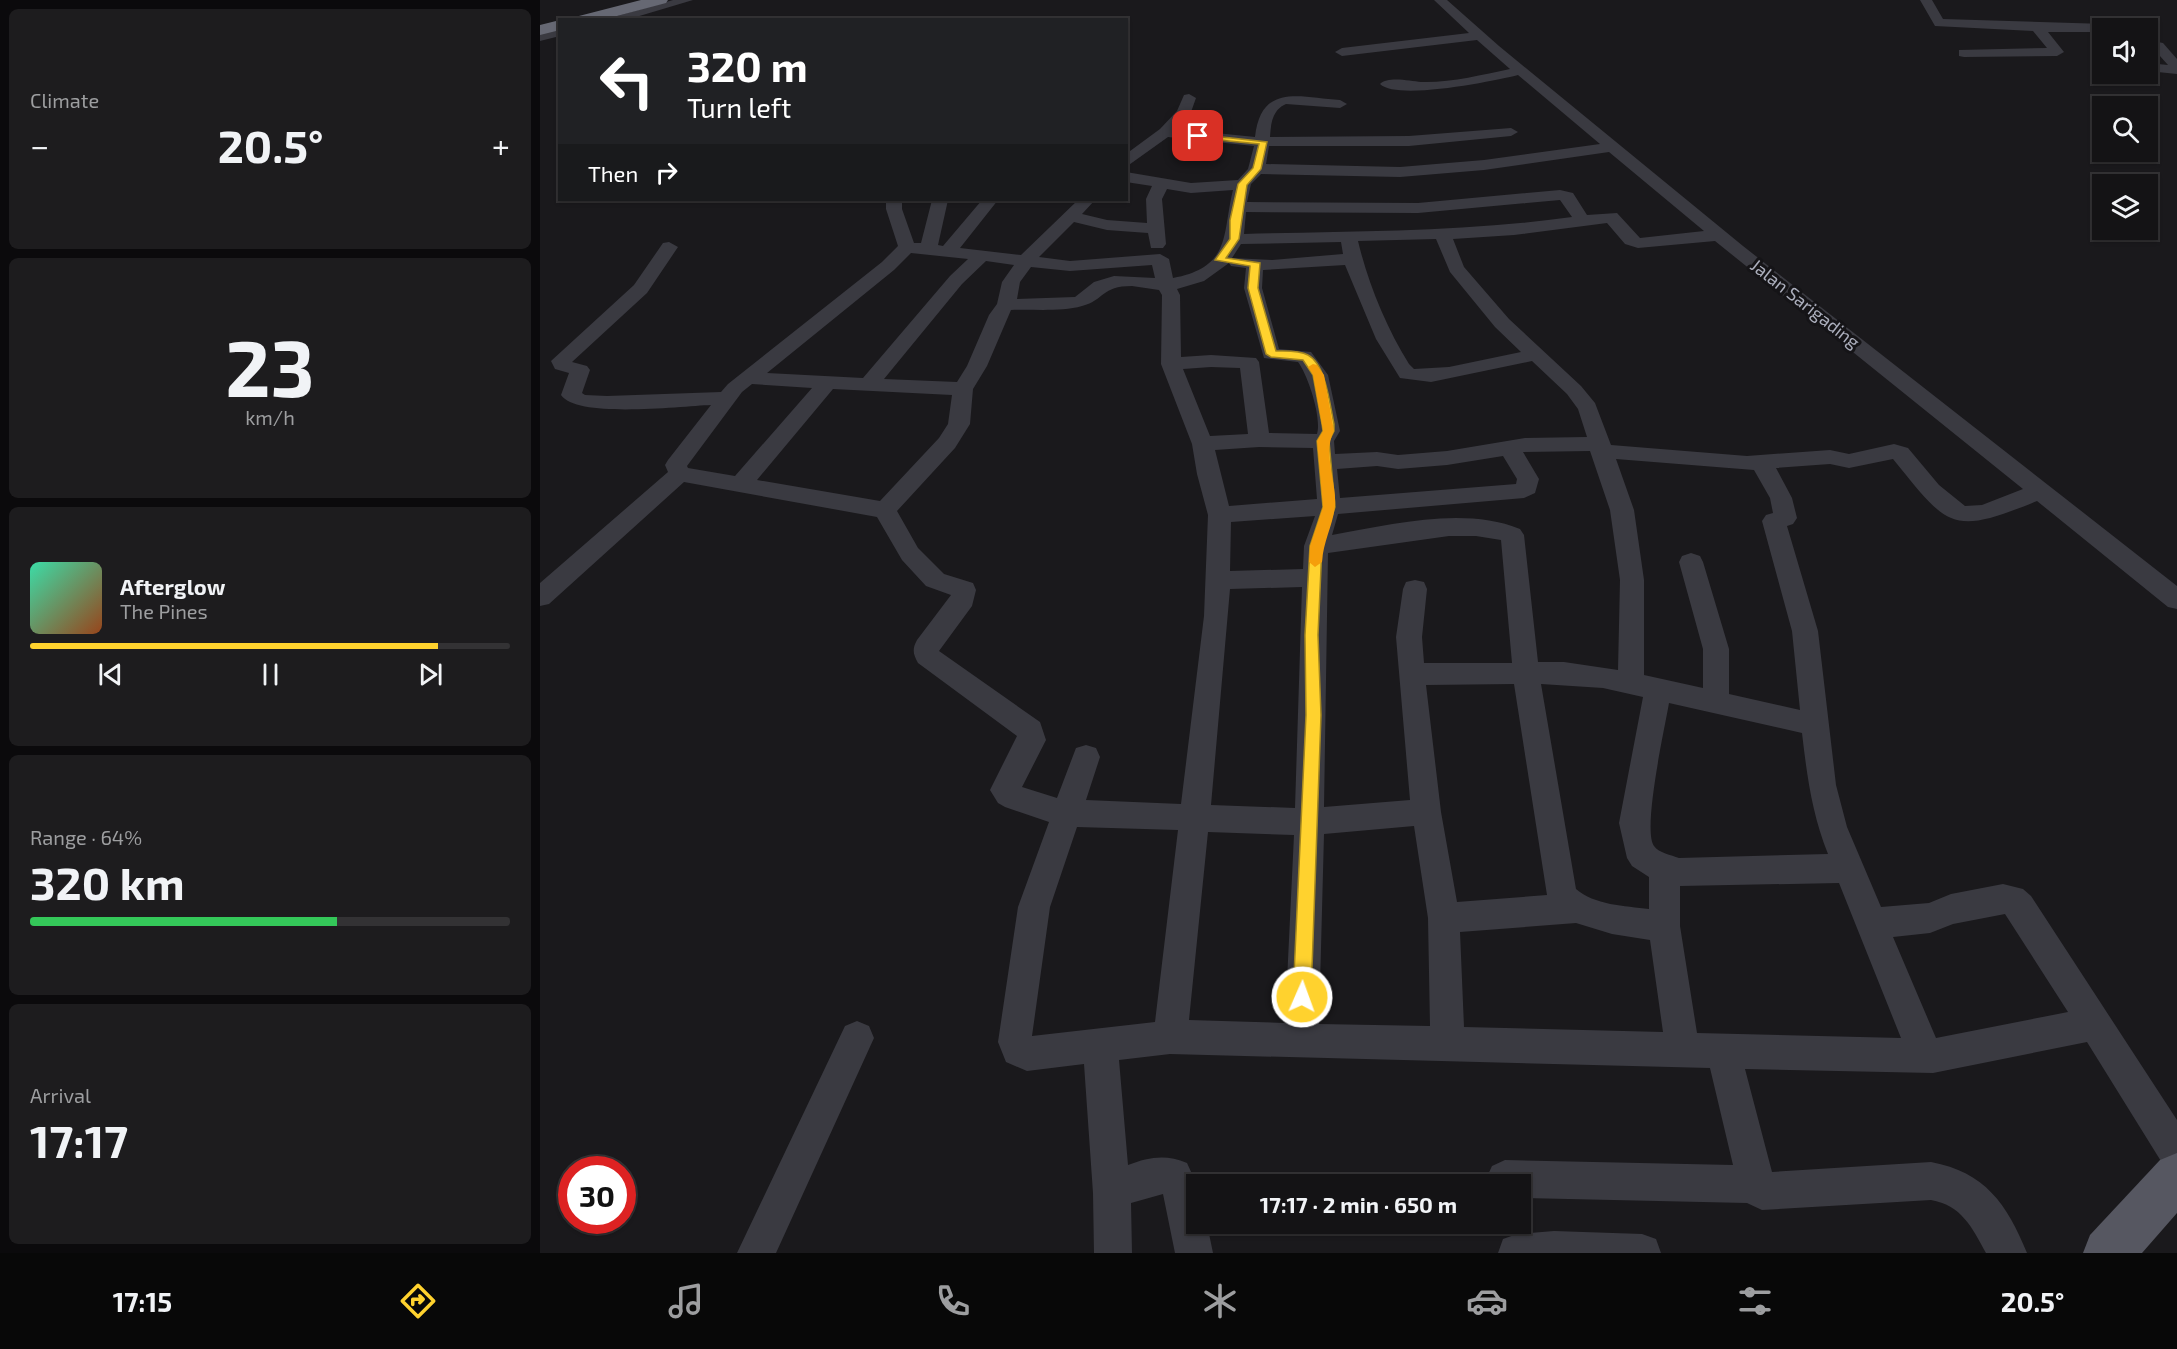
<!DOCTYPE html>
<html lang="en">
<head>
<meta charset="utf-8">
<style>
  :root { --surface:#141315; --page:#1d1c1e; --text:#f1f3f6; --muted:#9d9ea0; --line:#333234; --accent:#ffd22e }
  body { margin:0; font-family:"Exo 2",sans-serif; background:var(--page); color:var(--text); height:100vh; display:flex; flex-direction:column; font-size:22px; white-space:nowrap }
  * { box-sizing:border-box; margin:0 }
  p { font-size:20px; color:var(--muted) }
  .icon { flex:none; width:33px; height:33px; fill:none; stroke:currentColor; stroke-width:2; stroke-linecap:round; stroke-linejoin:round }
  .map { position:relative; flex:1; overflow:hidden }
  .drawer { display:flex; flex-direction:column; gap:9px; padding:9px; background:#0b0a0c; width:540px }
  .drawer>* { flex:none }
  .banner { position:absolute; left:18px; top:18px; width:570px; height:183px; border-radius:0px; box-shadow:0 2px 4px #0004,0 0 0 2px var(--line); background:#202124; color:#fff; overflow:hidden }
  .tools { position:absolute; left:1552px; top:18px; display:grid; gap:12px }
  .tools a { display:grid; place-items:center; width:66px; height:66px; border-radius:0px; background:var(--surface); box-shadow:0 2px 4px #0004,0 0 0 2px var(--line); font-size:30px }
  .speed { position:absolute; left:18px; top:1156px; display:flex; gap:12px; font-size:30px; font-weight:700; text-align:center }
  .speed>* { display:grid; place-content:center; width:78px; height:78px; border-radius:50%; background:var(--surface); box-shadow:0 2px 4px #0004,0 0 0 2px var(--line); line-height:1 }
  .speed .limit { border:9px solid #d22; background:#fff; color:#111 }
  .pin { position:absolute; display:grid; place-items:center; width:51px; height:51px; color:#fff; margin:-26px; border-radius:12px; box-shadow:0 3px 9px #0006 }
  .me { position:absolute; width:66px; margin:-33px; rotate:2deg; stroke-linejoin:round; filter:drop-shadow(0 0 4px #0008) }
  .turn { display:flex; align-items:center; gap:21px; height:126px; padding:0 30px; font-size:27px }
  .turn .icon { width:78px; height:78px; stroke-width:2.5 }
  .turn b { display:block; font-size:42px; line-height:51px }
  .then { display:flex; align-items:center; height:57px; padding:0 30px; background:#0003; gap:12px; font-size:22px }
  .big { font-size:45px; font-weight:700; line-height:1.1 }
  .drawer .tile { flex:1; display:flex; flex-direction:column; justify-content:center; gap:9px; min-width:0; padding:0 21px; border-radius:9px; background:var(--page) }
  .drawer .dial { align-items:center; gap:0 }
  .dial b { font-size:78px; line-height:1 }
  .song { display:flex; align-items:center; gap:18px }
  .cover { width:72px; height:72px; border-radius:9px; background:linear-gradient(135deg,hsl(160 70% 55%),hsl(20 70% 35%)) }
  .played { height:6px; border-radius:3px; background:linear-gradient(90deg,var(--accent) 85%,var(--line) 85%) }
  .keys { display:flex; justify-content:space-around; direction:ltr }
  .heat { display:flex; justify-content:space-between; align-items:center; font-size:33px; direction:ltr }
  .charge { height:9px; border-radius:4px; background:linear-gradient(90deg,#34c759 64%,var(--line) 0) }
  .trip { position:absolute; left:646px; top:1174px; width:345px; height:60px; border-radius:0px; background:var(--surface); box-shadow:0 2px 4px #0004,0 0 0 2px var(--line); font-weight:700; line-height:60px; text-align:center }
  .dock { display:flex; height:96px; justify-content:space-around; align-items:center; background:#080808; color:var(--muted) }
  .dock .icon { width:42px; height:42px }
  .dock .selected { color:var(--accent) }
  .dock b { font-size:27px; color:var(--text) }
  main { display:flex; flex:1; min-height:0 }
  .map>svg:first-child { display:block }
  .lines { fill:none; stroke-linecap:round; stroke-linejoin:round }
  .minor { fill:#3a3a41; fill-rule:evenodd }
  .major { fill:#565761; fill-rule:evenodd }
  .highway { fill:#666873; fill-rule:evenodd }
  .route { fill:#ffd22e; stroke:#a6881e; stroke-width:1.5 }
  .slow { fill:#f59e0b }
  .labels { text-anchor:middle; stroke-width:6; stroke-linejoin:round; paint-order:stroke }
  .far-street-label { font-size:18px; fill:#abaebc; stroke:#151417 }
</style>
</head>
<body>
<main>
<section class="drawer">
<div class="tile"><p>Climate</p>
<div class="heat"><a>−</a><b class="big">20.5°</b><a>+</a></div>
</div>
<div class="tile dial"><b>23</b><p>km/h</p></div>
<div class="tile">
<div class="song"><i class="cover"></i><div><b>Afterglow</b><p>The Pines</p></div></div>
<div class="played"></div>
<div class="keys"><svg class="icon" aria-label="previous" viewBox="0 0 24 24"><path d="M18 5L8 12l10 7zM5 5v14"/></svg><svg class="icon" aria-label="pause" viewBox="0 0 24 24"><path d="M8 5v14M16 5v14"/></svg><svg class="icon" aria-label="next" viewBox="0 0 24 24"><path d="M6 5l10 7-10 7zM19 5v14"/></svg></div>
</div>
<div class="tile"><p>Range · 64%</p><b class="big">320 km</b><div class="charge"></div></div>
<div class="tile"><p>Arrival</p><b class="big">17:17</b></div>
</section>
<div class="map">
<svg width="1637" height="1253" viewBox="0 0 1637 1253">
  <rect width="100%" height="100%" fill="#1a191c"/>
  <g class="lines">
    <!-- minor -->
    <path class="minor" d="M133,0H153L86,20H63Z
      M894,0H907L959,46L1203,246L1637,586V609L1628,607L1497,501C1411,536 1409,528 1353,459L1309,468L1290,464L1236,468L1252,498L1257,518L1253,524L1247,526L1278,631L1296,785L1307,827L1341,907L1389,903L1411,894L1463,884L1483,889L1491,896L1637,1120V1171L1624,1166L1547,1042L1393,1073L1205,1069L1232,1172L1391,1162C1445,1172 1467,1204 1487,1253H1446C1432,1227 1421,1205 1391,1200L1222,1210L1207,1203L981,1198V1185H949L946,1179L952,1166L965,1160L1193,1165L1170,1068L630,1054L579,1060L588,1165C609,1157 626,1154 647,1163L657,1185V1224H667L673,1253H635L623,1194L591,1203L592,1253H554L553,1193L544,1064L487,1071L466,1062L458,1042L478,907L509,822L465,807L458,803L450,790L477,736L378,663C373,654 372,649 377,640L411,595L386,586L362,560L337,517L144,482L9,604L0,606V583L128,472L125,465L128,460L171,405C141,406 37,419 21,395L29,373L15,369L11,361L94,285L123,243L129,242L138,247L107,293L32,362L47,366L50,370L42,393L45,395L67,396L181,392L188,384L342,262L358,246L346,209V200H362V209L374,243H381L392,200H408L398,245L403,246L442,200H458L420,248L481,255L538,200H555L542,214L567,220L607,223L606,199L612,186L586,182V172L651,183L698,180L708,169L714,146L628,137L586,167V154L620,129L637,111L644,95L649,94L656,98L651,112L636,129L715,137C721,83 759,97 800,100L807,104L800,108L746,104C732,110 731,124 730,137L869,136L971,128L978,132L971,136L869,146H729L726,164L860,167L944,160L1060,144L978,75C954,81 857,101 840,84C848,76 870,81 881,82C910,83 941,75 970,69L937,40L802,56L795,52L802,48L929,33ZM1069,152L1164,231L1100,238L1077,213L1047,215L1033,193L1020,190L878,203L707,202L711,184L721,174L860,177L944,170ZM627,189L651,193L693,190C682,234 692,267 633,278L629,259L620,254L530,261L499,257L534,222L567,230L608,233L611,248H623L626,244L622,199ZM1020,200L1032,217C923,232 813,231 704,234L706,212L878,213ZM1067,223L1085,244L1098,248L1175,241L1483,489L1442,505L1425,506L1399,485L1368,448L1354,444L1309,454L1290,450L1207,456L1071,445L1055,403L1041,386L969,319L924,267L913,239L974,235ZM896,239L910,272L955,327L981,352L909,367L874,369L869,364C846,327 828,283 818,241ZM801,242L803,254L732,260L692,258L701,244ZM371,253L428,259L410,276L323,378L227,373L354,270ZM446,261L474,265L462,282L457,304L449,315L427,366L417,382L344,379L422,284ZM689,263L691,266L706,268L704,288L724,358L758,362C768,375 782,418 777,434L729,433L719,362L716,358L671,355L641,357L640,295L637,289L664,281ZM612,265L615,278L574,276L554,282L535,297L477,299L480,282L491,267L530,271ZM805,265L836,339L860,378L891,382L992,361L1027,394L1038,409L1047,437L985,438L907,451L858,455L837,452L795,454L794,441L800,431L788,375L771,352L739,349L722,288L723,270ZM592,286L619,290L622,295L621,364L652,444L657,474L668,515L664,616L641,804L546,800L560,757L556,748L546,745L536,748L517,798L482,787L506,740L500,722L399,651L432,606L436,590L433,583L404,574L378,548L357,511L415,448L430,424L433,389L447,366L471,310C494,309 521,312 542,306C565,300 561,286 592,286ZM671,367L700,368L708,434L670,436L643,369ZM212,384L272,388L195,476L148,468L147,466L202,392ZM293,389L412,395L408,424L399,438L340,501L217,480ZM719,447L773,448L777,499L689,506L675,450ZM1050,451L1070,510L1080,580L1078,670L1024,662H998L984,535L980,529C923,506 850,525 792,535L798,514L984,498L995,493L999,479L983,452ZM963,456L977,479L976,484L800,498L797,469L837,466L858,469L907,465ZM1076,459L1214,470L1230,498L1233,513L1226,515L1222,521L1252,631L1260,710L1189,694V649L1163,562L1160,556L1151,553L1142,556L1139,562L1163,649V688L1104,675V580L1094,510ZM775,516L764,546L763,569L690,571L691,522ZM909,536H936L961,540L972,663H884L882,637L887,589L884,582L875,580L866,582L863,589L856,637L870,800L784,807L788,553ZM762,587L755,808L671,805L690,589ZM974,684L1007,895L917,902L901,812L886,685ZM1001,684L1063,688L1103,697L1079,823L1087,858L1092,866L1109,877V909C1085,906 1054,905 1036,889ZM1129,703L1262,733C1267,776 1272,814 1288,854L1139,858C1131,855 1119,853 1114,846C1102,830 1125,727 1129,703ZM874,826L888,918L890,1026L779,1024L784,834ZM537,827L638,830L615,1022L492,1036L510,907ZM668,832L754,835L745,1023L649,1020ZM1299,883L1361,1038L1157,1033L1140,926V886ZM1465,914L1528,1012L1396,1038L1353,937L1390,933L1413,924ZM1036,923L1072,934L1110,940L1123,1032L924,1027L920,932Z
      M1380,0H1392L1403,19L1566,24L1572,28H1563V32H1508L1524,52L1517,56L1424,57L1419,56V50L1507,48L1493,31L1395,26Z
      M20,28V36L0,41V33Z
      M1618,42L1623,43L1637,59V74L1608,71V63L1628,65L1611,46Z
      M317,1021L329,1026L334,1038L236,1253H197L305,1026Z
      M1014,1231L1102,1234L1116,1239L1121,1253H958L963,1239L977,1234Z"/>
    <!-- major -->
    <path class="major" d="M1637,1153V1213L1602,1253H1543L1550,1235L1620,1160Z"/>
    <!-- highway -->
    <path class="highway" d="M101,0H128L126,3L62,20H33L35,17Z
      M20,20V30L0,35V25Z"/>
  </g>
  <!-- route -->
  <path class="route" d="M655,134L727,142L721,169L707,185L699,239L686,258L720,263L718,288L736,351C746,351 759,350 768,355C786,364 790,406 794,424V431L789,441L795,507L782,546L778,635L781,715L771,997L769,1003L762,1006L756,1003L753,997L766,715L765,635L770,546L783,507L777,441L783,431L782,424L773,375L763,360L731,357L726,354L708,288L710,266L675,260L690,239V220L698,184L713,168L719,144L658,138Z"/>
  <!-- slow -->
  <path class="slow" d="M773,364L777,365L784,375L794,431C782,453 797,482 795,506C793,525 783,542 782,562L775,567L769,562L770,546L783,507L777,441L783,431L773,375L768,367Z"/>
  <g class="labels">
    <!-- far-street labels -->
    <g class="far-street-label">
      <text transform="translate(1265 304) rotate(38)" y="6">Jalan Sarigading</text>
    </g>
  </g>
</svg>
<div class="tools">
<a><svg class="icon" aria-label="sound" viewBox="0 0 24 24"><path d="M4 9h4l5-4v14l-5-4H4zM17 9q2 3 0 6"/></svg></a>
<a><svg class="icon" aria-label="search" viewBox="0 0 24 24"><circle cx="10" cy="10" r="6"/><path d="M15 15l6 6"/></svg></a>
<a><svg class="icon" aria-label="layers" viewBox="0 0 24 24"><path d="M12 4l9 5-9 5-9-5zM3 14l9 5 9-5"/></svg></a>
</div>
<div class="speed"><div class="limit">30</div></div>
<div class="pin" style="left:658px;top:136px;background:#d93025"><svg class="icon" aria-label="arrive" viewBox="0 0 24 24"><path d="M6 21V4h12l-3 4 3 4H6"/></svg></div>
<svg class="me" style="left:762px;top:997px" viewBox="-20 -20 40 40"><circle r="17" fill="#ffd22e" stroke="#fff" stroke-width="3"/><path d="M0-11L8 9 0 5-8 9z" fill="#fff"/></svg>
<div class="trip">17:17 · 2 min · 650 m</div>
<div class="banner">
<div class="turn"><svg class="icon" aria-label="left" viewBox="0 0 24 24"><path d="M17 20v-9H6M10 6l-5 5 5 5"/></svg><div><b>320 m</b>Turn left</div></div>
<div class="then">Then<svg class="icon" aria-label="right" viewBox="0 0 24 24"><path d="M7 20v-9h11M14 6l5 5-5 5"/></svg></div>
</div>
</div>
</main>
<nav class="dock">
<b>17:15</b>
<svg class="icon selected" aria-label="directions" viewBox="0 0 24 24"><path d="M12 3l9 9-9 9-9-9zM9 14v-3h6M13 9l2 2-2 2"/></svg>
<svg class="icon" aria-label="music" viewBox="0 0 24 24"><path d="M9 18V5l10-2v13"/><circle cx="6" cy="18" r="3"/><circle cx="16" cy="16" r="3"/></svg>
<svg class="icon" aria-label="phone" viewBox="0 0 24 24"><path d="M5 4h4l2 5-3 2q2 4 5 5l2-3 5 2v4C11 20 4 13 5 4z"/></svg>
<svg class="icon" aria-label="climate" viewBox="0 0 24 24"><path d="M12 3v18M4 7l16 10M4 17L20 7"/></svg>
<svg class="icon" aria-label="car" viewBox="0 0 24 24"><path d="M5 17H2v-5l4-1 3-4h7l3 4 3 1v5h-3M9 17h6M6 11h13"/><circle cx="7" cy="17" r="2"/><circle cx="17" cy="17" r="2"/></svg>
<svg class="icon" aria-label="filters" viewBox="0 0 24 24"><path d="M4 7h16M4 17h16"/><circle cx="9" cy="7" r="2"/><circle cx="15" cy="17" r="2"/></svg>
<b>20.5°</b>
</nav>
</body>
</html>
